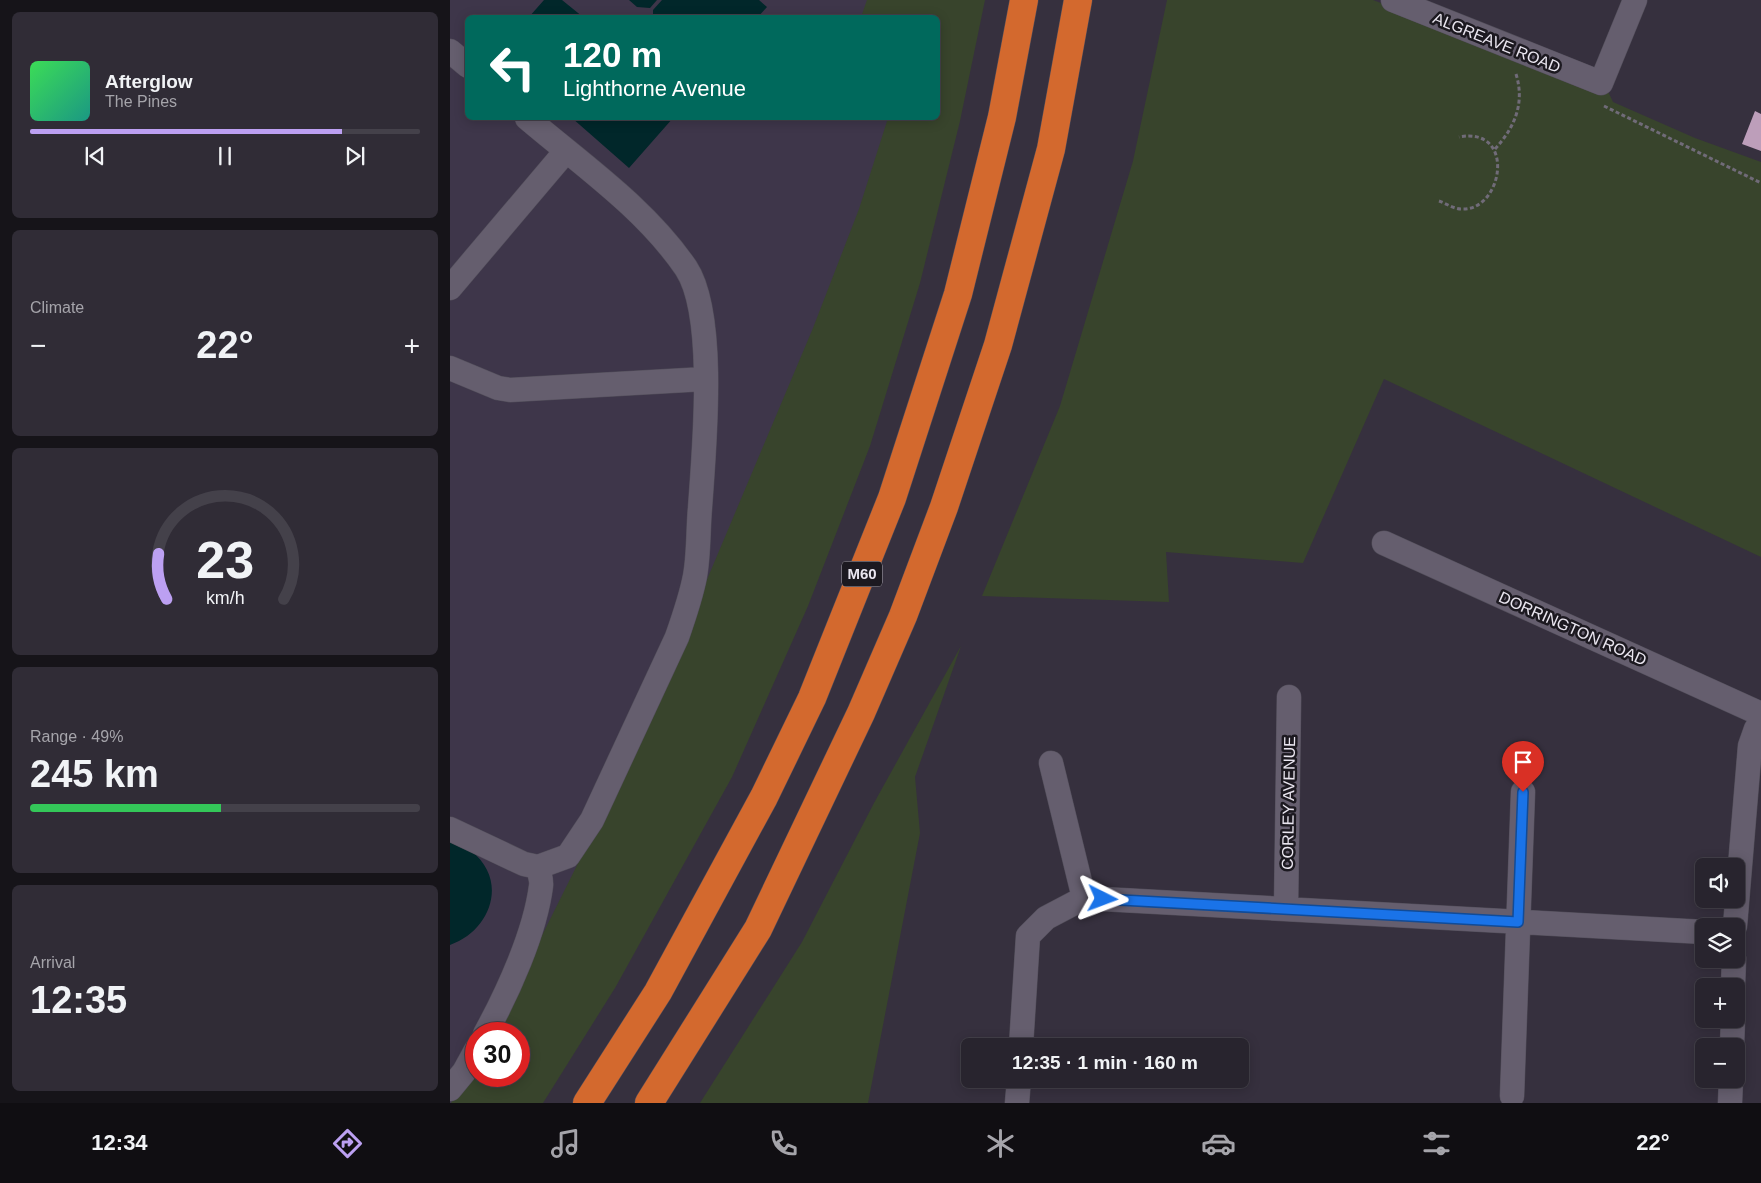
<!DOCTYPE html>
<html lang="en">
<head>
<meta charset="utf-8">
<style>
  :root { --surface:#28242e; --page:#302c36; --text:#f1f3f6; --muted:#a5a4aa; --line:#44414a; --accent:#bca0f2 }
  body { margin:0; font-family:Arial,sans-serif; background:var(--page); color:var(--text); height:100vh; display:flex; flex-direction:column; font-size:19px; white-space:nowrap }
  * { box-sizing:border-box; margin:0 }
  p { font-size:16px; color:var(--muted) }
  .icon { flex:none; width:28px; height:28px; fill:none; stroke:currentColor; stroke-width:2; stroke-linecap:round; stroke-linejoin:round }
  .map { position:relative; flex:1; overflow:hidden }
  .sheet { display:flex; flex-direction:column; gap:12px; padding:12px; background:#161419; width:450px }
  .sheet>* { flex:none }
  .hud { position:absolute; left:15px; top:15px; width:475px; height:105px; border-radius:8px; box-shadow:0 2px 12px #0003,0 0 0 1px var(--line); background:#00695c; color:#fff; overflow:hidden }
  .controls { position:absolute; left:1245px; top:858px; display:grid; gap:10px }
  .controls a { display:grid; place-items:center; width:50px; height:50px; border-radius:8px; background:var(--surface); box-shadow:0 2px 12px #0003,0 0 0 1px var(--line); font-size:25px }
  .speed { position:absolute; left:15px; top:1022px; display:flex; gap:10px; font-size:25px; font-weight:700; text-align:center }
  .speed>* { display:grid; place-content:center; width:65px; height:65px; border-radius:50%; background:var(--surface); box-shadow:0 2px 12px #0003,0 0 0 1px var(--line); line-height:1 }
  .speed .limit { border:8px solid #d22; background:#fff; color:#111 }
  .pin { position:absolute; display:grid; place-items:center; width:42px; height:42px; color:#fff; margin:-51px -21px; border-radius:50% 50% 50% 0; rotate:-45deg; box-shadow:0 0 5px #0007 }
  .pin .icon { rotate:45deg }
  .me { position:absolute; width:55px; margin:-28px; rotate:93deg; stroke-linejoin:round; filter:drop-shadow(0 0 4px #0008) }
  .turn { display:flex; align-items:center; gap:18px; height:105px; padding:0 15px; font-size:22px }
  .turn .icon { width:65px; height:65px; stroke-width:2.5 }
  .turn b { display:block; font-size:35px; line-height:42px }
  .big { font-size:38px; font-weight:700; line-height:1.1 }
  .sheet .widget { flex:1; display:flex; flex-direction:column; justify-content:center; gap:8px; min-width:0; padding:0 18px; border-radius:8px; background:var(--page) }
  .sheet .dial { align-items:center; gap:0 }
  .dial svg { height:130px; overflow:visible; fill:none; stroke:var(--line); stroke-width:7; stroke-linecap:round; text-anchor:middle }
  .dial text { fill:var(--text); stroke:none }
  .song { display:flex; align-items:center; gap:15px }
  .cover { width:60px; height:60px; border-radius:8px; background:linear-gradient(135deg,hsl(130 70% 55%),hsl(170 70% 35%)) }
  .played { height:5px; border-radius:2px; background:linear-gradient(90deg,var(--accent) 80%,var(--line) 80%) }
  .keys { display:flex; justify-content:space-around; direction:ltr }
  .heat { display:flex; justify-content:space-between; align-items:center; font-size:28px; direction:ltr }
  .charge { height:8px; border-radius:4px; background:linear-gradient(90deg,#34c759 49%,var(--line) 0) }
  .trip { position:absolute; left:511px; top:1038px; width:288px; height:50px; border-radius:8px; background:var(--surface); box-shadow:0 2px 12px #0003,0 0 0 1px var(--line); font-weight:700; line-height:50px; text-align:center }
  .tabs { display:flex; height:80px; justify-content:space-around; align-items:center; background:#100e12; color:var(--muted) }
  .tabs .icon { width:35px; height:35px }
  .tabs .on { color:var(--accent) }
  .tabs b { font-size:22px; color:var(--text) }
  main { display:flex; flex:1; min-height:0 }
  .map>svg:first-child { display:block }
  .built { fill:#3e364a }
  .green { fill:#38442c }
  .water { fill:#01272a }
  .building { fill:#bd9eba }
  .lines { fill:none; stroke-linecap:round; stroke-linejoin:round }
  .minor-casing { stroke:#524e5a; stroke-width:25 }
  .highway-casing { stroke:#524e5a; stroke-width:29 }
  .path { stroke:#706b78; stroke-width:3; stroke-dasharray:4 2.5; stroke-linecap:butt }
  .minor { stroke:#655e6e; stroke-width:24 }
  .highway { stroke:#d3692e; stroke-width:28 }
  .route-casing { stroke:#114b97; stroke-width:12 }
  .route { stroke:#1a73e8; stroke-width:9 }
  .labels { text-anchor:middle; stroke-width:5; stroke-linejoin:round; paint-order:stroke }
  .shield { fill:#1c1920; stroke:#aca8b2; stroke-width:1 }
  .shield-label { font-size:15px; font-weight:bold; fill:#eae6f0 }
  .street-label { font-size:16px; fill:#eae6f0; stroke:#1c1920 }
</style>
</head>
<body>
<main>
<section class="sheet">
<div class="widget">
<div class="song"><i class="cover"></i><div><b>Afterglow</b><p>The Pines</p></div></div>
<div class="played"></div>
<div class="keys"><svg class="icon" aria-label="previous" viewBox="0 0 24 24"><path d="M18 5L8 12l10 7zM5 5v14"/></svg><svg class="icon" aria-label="pause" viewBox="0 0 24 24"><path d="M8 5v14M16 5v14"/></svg><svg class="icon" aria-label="next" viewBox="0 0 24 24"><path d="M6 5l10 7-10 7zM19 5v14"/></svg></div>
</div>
<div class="widget"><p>Climate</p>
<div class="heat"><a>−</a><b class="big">22°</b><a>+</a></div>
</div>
<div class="widget dial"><svg viewBox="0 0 100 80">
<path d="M14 69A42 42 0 1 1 86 69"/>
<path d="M14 69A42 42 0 0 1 9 41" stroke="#bca0f2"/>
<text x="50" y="56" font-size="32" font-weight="700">23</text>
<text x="50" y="72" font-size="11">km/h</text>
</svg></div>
<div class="widget"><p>Range · 49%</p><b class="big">245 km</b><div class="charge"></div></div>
<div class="widget"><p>Arrival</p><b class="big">12:35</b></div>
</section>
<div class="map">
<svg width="1311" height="1103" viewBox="0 0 1311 1103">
  <rect width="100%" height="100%" fill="#36303e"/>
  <!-- built -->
  <path class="built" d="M0,0H502L488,18H18V118H483L127,885L26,1034V1076L21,1103H0Z"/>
  <!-- green -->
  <path class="green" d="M417,0H535L510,121L470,283L420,446L358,606L282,777L165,988L93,1103H1L26,1062V1076H69V1034H43L149,821L253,589L363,328L409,209L438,118H488V18L411,17Z
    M717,0H923L1057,52L1155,85L1163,102L1245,138L1311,162V557L934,379L853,563L716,552L719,602L532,596L610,406L683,161Z
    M511,646L465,777L470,833L418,1103H250L352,942L424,803Z"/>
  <!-- water -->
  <path class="water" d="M94,0H112L133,17H79Z
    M179,0H207L200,8L187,7Z
    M212,0H309L317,7L308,17H203V10Z
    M122,118H223L179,168Z
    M0,841C7,844 16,846 21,851C59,880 41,931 0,945Z"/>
  <!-- building -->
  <path class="building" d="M1305,111L1311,114V151L1292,144Z"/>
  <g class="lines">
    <!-- minor casing -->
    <g class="minor-casing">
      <path id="minor" d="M943,0L1151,83L1185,0
        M0,51L18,66
        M0,288L116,151
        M0,368L48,388L60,390L255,379
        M934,543L1311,714
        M0,829L74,864L88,867L118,856L142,820L227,637C234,617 241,597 245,576C249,554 248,530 250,508C254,450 267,315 236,268C195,208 131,164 77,118
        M634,898L1254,932
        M836,909L839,697
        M1285,926L1300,746L1306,729L1311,722
        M1283,986L1284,959
        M35,1034C58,992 85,933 91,886C92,880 89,873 88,867
        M571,1046L578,936L596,918L634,898L601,763
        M1282,1046L1283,1019
        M0,1089L14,1072L26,1050
        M1062,1096L1073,792
        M567,1103L569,1079
        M1280,1103L1281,1079"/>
    </g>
    <!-- highway casing -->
    <g class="highway-casing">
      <path id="highway" d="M137,1103L208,992L314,797L362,698L442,498L508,294L552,117L574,0
        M199,1103L308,929L411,713L453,616L494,507L548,345L601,149L628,0"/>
    </g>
    <!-- path -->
    <path class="path" d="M1154,106L1311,183
      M1045,149C1065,127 1075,103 1066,74
      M989,201C995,203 1004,209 1011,209C1053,212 1067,126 1009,137"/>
    <!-- minor -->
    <use href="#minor" class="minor"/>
    <!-- highway -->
    <use href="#highway" class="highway"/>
  </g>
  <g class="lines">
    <!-- route casing -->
    <g class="route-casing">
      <path id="route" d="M653,899L1068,922L1073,792"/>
    </g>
    <!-- route -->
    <use href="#route" class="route"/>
  </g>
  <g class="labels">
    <!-- shield labels -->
    <rect class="shield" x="392" y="561.5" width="40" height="25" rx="4"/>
    <g class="shield-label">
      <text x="412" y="579">M60</text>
    </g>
    <!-- street labels -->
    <g class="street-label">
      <text transform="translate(1047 42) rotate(22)" y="6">ALGREAVE ROAD</text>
      <text transform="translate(1123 628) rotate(24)" y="6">DORRINGTON ROAD</text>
      <text transform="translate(838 803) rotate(-89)" y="6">CORLEY AVENUE</text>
    </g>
  </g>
</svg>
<div class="controls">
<a><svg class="icon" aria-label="sound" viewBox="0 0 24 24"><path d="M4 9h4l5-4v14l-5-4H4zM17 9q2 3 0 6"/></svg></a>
<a><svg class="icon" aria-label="layers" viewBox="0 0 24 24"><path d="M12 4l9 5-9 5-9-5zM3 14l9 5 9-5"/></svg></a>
<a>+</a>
<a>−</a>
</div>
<div class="speed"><div class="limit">30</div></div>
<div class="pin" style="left:1073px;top:792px;background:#d93025"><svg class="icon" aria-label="arrive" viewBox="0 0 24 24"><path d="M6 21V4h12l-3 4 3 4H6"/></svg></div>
<svg class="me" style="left:653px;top:899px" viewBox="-20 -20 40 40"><path d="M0-17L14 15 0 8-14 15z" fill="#1a73e8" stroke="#fff" stroke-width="4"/></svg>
<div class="trip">12:35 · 1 min · 160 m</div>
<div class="hud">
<div class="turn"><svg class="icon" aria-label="left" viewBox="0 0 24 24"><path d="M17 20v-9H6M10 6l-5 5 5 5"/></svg><div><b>120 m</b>Lighthorne Avenue</div></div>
</div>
</div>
</main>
<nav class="tabs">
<b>12:34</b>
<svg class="icon on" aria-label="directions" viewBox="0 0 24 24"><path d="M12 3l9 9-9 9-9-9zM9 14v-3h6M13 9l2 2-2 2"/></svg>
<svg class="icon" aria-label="music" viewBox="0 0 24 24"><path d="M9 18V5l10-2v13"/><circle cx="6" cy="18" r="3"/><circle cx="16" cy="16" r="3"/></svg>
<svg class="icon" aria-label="phone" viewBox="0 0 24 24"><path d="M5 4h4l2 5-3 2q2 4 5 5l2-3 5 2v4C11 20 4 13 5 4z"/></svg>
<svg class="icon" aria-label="climate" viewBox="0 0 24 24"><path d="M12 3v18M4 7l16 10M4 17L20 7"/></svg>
<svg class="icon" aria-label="car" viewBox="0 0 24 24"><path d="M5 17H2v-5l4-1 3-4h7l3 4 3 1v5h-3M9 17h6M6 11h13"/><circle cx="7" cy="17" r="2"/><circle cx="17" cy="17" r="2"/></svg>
<svg class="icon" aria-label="filters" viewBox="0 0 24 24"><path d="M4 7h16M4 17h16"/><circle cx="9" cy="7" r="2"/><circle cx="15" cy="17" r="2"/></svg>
<b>22°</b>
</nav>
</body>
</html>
